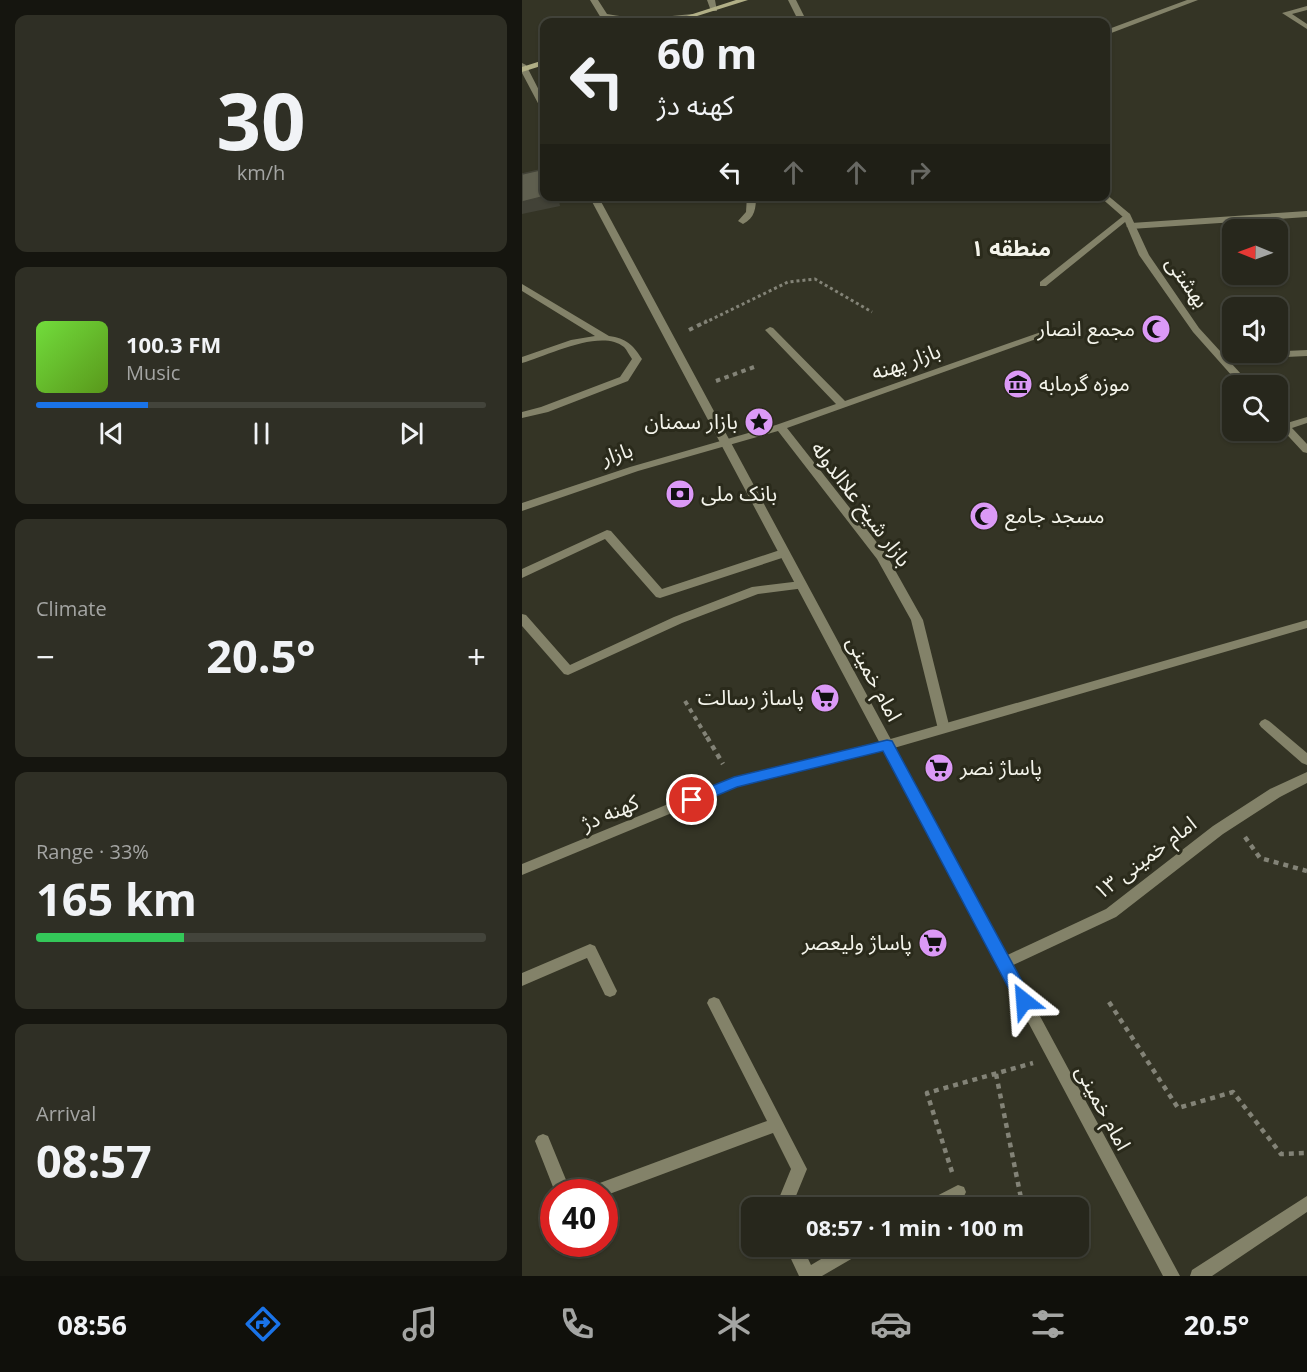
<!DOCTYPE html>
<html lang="en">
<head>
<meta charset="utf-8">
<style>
  :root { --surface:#27271c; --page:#2f2f25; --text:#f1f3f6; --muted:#a4a5a3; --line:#43443b; --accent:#1a73e8 }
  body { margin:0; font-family:"Open Sans","Noto Sans Arabic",sans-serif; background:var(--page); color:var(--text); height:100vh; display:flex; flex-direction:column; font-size:22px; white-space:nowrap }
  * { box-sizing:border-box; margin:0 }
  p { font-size:20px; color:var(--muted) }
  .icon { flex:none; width:33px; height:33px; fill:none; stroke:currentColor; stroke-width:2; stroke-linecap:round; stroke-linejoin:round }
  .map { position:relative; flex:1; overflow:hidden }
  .details { display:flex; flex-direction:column; gap:15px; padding:15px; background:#15150f; width:522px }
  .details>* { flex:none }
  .top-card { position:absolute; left:18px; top:18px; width:570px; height:183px; border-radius:12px; box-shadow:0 2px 4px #0004,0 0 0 2px var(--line); background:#27271c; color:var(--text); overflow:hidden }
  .needle { width:39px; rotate:271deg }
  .fabs { position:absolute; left:700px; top:219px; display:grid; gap:12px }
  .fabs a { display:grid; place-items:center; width:66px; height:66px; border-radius:12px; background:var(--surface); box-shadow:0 2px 4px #0004,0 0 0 2px var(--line); font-size:30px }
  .speed { position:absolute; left:18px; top:1179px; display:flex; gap:12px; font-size:30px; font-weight:700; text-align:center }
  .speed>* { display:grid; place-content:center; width:78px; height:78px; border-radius:50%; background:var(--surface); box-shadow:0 2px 4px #0004,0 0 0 2px var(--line); line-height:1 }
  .speed .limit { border:9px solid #d22; background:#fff; color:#111 }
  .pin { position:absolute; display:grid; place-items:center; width:51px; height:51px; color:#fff; margin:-26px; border:3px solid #fff; border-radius:50%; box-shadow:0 2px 6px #0007 }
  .me { position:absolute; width:66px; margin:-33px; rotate:332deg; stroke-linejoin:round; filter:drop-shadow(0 0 4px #0008) }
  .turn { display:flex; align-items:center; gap:21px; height:126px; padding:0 18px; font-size:27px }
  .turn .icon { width:78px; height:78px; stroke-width:2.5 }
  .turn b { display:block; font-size:42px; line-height:51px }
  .lanes { display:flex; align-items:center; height:57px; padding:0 18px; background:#0003; justify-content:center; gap:30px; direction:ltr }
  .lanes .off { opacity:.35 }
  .big { font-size:45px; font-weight:700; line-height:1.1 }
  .details .card { flex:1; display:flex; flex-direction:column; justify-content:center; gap:9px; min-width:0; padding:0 21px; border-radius:12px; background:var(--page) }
  .details .dial { align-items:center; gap:0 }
  .dial b { font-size:78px; line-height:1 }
  .song { display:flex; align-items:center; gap:18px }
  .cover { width:72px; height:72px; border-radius:9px; background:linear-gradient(135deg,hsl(100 70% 55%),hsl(90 70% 35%)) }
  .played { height:6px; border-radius:3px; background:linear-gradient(90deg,var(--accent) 25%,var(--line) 25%) }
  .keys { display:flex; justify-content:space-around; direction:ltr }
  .heat { display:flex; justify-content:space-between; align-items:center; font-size:33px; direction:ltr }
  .charge { height:9px; border-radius:4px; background:linear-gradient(90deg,#34c759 33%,var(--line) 0) }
  .trip { position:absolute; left:219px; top:1197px; width:348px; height:60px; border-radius:12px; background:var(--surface); box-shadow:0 2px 4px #0004,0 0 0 2px var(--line); font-weight:700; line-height:60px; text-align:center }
  .dock { display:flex; height:96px; justify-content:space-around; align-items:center; background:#10100b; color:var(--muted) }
  .dock .icon { width:42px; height:42px }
  .dock .selected { color:var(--accent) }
  .dock b { font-size:27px; color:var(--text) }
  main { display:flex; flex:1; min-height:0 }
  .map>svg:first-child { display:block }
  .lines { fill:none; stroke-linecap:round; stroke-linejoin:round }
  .path-far2 { stroke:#838377; stroke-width:3; stroke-dasharray:3 3; stroke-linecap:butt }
  .path-far1 { stroke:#838377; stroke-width:4; stroke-dasharray:4.5 4.5; stroke-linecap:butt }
  .path { stroke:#838377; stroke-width:4.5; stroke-dasharray:5 5; stroke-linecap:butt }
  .service { fill:#838269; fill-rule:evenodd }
  .pedestrian { fill:#838269; fill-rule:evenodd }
  .minor { fill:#838269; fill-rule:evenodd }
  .tertiary { fill:#838269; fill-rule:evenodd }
  .secondary { fill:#b1af86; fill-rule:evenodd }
  .shaded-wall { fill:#424237 }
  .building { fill:#5f5f4f; stroke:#424237; stroke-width:1.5 }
  .route { fill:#1a73e8; stroke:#114b97; stroke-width:1.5 }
  .labels { text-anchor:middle; stroke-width:6; stroke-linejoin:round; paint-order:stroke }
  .street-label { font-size:21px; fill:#f4f4eb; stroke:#2a2a1b }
  .poi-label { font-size:21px; fill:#f4f4eb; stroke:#2a2a1b; text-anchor:end }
  .far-district-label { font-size:22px; font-weight:bold; fill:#f4f4eb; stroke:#2a2a1b }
</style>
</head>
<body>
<main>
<section class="details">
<div class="card dial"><b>30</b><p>km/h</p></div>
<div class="card">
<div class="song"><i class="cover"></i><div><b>100.3 FM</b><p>Music</p></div></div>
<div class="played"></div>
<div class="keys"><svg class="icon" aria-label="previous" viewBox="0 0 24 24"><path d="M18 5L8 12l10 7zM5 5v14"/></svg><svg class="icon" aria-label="pause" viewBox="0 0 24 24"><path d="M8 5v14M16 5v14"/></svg><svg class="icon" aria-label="next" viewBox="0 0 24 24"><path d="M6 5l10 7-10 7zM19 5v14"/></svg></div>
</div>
<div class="card"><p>Climate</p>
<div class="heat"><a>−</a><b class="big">20.5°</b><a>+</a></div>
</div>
<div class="card"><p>Range · 33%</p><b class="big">165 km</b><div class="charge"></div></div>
<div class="card"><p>Arrival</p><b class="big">08:57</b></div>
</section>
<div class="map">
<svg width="785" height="1276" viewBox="0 0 785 1276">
  <rect width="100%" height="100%" fill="#343425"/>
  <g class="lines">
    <!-- path-far2 -->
    <path class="path-far2" d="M182,323L266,282L293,279L350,312"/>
    <!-- path-far1 -->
    <path class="path-far1" d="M167,330L185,321
      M194,381L232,367
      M163,701L186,739"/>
    <!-- path -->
    <path class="path" d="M185,737L201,764
      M723,837L738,858L785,871
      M587,1002L656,1108L711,1092L759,1154L785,1153
      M474,1074L501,1208
      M430,1172L405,1093L511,1063"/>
    <!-- service -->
    <path class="service" d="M68,0H76L85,14C113,20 141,17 170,14L174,16L170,18C139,21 110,25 79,18Z
      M185,0H193L195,11H189Z
      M266,0H274L285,22H277Z
      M785,6V10L770,14L785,24V29L760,13Z
      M225,196H234C234,208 233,218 221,224L216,221L224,212Z
      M785,211V217L609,229L604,226L609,223Z
      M605,213L608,214V218L524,286H518V282Z
      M785,350V356L699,360L694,357L699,354Z
      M743,719L747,721L785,753V765L780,763L739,727L737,724L739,721Z
      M785,1196V1212L690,1276H668L670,1270Z"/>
    <!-- pedestrian -->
    <path class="pedestrian" d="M248,327L251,328L323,401L519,332L523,331L528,334L265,428L364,554L401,620L428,729L426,732H418L416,729L389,620L355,559L256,431L116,471L0,511V503L108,467L254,425L314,404L245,332L243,330Z"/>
    <!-- minor -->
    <path class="minor" d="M665,0H676L584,35V30Z
      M584,194L608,214L627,255L677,328L730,386H719L671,332L617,255L601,217L577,196H584Z
      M0,284L87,336C104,338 111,345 120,359L106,381L26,412L0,418V412L19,407L98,377L110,359C107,355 105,350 102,347C79,328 25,356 0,363V357L49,340L73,336L0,291Z
      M756,416L765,423L785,417V423L770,428L785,444V453L781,452L756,425Z
      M85,530L89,531L140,589L258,550H266L268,553L266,556L138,598L134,597L83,539L0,578V569Z
      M279,581L283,582L285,585L283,588L236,594L160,623L46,675L42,674L0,626V614L4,615L48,665L152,617L230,587Z
      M785,620V628L365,750L215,786L0,875V864L212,777L365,740Z
      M785,772V783L758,797L701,834L594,917L487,967L482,969L477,967L475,963L477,959L584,909L691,826L748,789Z
      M68,944L73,946L93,987L95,991L93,995L88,997L83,995L65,958L0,986V973Z
      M192,997L197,999L285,1169L269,1208H253L269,1169L251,1133L82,1196V1192H65L67,1187L245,1121L185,1003L187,999Z
      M21,1134L26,1136L49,1192H33L13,1141L16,1136Z
      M436,1185L442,1187L444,1192C437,1209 415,1208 399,1208L401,1203Z
      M263,1246H280L289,1265L321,1246H345L343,1251L300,1276H277Z"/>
    <!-- tertiary -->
    <path class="tertiary" d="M0,63L4,65L22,100V109L18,107L0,73Z
      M67,196H76L658,1276H641Z"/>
    <!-- secondary -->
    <path class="secondary" d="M214,0H226L156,22H146Z
      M22,60V65L0,72V67Z"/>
  </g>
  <!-- shaded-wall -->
  <path class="shaded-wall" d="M24,196H36L38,206L0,214V202Z"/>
  <!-- building -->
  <path class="building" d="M22,169V196H24L0,202V174Z"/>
  <!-- route -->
  <path class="route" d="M365,740L370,741L508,996L510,1001L508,1006L502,1008L496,1006L361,751L215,787L170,806L165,804L162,800L165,796L212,777Z"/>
  <!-- icons -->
  <defs>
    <g id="mosque-disc" transform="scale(1.5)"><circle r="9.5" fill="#db99f6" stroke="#2a2a1b"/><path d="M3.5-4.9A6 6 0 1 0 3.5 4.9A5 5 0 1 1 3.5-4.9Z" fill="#111"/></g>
    <g id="museum-disc" transform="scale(1.5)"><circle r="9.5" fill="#db99f6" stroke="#2a2a1b"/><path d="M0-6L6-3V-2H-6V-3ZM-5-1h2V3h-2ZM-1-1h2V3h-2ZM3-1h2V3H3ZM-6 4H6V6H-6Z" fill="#111"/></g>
    <g id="sight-disc" transform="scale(1.5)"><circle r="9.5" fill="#db99f6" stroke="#2a2a1b"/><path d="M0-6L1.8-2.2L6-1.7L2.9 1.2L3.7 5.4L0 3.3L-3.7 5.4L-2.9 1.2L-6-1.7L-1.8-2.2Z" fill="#111"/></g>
    <g id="bank-disc" transform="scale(1.5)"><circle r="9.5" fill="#db99f6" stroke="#2a2a1b"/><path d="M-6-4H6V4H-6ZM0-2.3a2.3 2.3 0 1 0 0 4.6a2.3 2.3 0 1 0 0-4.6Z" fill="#111"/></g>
    <g id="supermarket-disc" transform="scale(1.5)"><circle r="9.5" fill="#db99f6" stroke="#2a2a1b"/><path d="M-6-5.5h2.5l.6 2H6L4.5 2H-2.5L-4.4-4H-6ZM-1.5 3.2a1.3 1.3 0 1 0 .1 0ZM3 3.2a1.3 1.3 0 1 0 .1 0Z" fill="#111"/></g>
  </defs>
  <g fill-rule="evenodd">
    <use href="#mosque-disc" x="634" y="329"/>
    <use href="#museum-disc" x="496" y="384"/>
    <use href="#sight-disc" x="237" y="422"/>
    <use href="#bank-disc" x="158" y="494"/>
    <use href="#mosque-disc" x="462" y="516"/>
    <use href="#supermarket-disc" x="303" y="698"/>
    <use href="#supermarket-disc" x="417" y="768"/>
    <use href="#supermarket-disc" x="411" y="943"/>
  </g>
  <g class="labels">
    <!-- street labels -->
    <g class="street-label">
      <text transform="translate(665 282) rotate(55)" y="7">بهشتی</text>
      <text transform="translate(384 362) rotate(-19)" y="7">بازار پهنه</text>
      <text transform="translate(95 454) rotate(-18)" y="7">بازار</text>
      <text transform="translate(339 504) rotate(53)" y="7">بازار شیخ علاالدوله</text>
      <text transform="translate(352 679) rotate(62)" y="7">امام خمینی</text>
      <text transform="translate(88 813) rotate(-23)" y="7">کهنه دژ</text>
      <text transform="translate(623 858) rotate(-37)" y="7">امام خمینی ۱۳</text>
      <text transform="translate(581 1108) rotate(62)" y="7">امام خمینی</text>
    </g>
    <!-- poi labels -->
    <g class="poi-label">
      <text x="613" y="336">مجمع انصار</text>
      <text x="517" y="391" text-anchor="start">موزه گرمابه</text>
      <text x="216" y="429">بازار سمنان</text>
      <text x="179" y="501" text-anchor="start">بانک ملی</text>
      <text x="483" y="523" text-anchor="start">مسجد جامع</text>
      <text x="282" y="705">پاساژ رسالت</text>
      <text x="438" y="775" text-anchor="start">پاساژ نصر</text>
      <text x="390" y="950">پاساژ ولیعصر</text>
    </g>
    <!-- far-district labels -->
    <g class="far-district-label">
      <text x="489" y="256">منطقه ۱</text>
    </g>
  </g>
</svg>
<div class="fabs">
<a><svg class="needle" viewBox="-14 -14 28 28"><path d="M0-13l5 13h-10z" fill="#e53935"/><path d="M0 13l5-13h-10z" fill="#a4a5a3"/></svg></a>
<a><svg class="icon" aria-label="sound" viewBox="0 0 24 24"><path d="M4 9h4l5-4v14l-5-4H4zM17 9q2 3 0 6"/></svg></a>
<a><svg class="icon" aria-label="search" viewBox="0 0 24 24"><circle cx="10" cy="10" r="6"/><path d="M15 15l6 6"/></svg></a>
</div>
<div class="speed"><div class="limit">40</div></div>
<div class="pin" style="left:170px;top:800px;background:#d93025"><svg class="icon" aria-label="arrive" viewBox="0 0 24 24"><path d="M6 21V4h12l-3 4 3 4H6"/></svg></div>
<svg class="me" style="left:502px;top:1001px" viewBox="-20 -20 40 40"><path d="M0-17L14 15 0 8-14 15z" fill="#1a73e8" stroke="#fff" stroke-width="4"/></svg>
<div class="trip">08:57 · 1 min · 100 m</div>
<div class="top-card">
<div class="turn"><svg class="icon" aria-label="left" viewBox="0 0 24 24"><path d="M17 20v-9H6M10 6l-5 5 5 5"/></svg><div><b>60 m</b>کهنه دژ</div></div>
<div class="lanes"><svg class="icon" aria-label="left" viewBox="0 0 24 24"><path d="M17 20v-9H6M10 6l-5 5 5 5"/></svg><svg class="icon off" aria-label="ahead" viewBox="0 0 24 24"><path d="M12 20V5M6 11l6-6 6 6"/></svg><svg class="icon off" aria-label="ahead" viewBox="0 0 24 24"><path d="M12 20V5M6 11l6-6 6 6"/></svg><svg class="icon off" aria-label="right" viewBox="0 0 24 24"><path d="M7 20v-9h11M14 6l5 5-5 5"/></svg></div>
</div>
</div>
</main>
<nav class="dock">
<b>08:56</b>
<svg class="icon selected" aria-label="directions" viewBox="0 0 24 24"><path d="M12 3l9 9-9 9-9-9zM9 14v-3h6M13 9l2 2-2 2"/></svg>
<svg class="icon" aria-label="music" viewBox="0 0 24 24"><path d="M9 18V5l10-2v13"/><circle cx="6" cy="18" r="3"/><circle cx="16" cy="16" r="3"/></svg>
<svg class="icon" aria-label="phone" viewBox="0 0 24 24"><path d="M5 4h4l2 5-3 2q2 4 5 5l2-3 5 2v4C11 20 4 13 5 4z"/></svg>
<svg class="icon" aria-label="climate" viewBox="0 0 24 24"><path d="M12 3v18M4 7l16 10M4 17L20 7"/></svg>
<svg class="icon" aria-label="car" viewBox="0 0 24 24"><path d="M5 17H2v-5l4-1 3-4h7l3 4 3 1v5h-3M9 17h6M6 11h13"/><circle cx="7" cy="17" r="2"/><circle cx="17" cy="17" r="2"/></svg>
<svg class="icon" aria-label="filters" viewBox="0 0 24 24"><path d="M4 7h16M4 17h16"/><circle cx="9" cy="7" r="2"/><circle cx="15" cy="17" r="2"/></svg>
<b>20.5°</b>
</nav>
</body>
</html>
